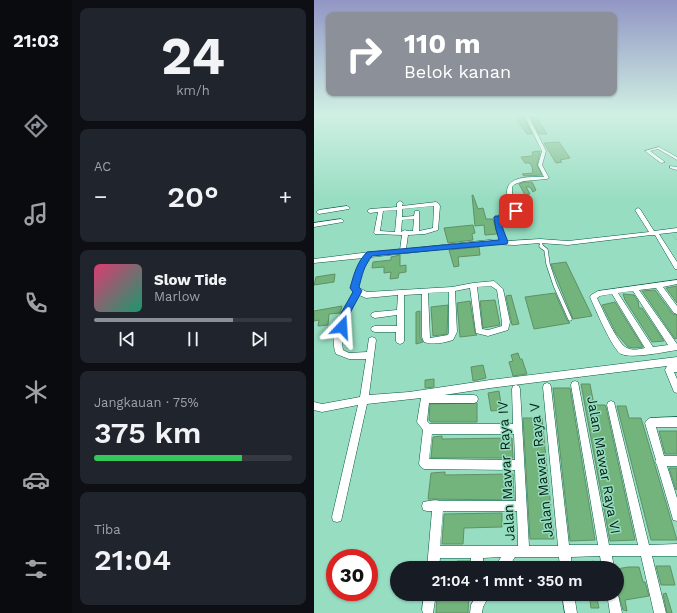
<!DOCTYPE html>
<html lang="id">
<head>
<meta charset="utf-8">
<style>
  :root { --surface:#171b24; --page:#20242c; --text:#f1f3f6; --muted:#9ea1a6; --line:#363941; --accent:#8c9099 }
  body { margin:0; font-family:"Work Sans",sans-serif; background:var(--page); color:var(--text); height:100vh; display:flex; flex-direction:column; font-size:15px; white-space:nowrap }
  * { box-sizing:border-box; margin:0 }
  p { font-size:13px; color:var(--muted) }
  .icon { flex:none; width:22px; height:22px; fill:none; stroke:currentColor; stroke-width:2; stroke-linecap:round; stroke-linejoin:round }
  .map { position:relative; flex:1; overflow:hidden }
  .details { display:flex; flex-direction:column; gap:8px; padding:8px; background:#0d0f14; width:242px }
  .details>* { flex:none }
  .top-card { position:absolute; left:12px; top:12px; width:291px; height:84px; border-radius:8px; box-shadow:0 1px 3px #0004; background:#8c9099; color:#fff; overflow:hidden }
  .speed { position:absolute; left:12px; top:549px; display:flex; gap:8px; font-size:20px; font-weight:700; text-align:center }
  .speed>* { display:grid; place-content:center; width:52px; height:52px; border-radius:50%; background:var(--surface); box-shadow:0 1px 3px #0004; line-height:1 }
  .speed .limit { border:6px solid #d22; background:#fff; color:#111 }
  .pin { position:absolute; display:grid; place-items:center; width:34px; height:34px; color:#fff; margin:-17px; border-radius:8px; box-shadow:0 2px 6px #0006 }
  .me { position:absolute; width:44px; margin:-22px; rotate:20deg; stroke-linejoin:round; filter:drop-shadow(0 0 3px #0008) }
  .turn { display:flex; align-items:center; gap:14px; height:84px; padding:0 12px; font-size:18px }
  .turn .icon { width:52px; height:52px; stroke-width:2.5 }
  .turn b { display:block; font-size:28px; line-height:34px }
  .big { font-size:30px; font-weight:600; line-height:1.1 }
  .details .tile { flex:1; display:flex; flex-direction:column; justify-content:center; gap:6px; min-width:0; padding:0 14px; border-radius:8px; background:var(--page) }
  .details .dial { align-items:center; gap:0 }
  .dial b { font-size:52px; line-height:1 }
  .song { display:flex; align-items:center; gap:12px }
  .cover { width:48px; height:48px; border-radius:6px; background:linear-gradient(135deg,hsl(340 70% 55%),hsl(160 70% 35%)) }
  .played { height:4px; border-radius:2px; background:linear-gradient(90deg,var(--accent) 70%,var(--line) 70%) }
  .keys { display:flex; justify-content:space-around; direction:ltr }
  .heat { display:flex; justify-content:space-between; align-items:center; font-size:22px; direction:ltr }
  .charge { height:6px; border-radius:3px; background:linear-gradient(90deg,#34c759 75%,var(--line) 0) }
  .trip { position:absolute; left:76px; top:561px; width:234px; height:40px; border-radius:20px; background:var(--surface); box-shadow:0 1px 3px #0004; font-weight:600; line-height:40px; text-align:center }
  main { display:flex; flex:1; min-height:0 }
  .dock { display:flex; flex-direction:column; width:72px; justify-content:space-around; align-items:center; background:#090b0e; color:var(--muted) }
  .dock .icon { width:28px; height:28px }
  .dock .current { color:var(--accent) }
  .dock b { font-size:18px; color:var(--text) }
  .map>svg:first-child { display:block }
  .building { fill:#73b47c; stroke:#609066 }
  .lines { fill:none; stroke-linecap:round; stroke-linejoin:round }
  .service-far1-casing { stroke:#085a44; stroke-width:3.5 }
  .service-casing { stroke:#085a44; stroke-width:4.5 }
  .minor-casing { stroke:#085a44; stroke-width:1 }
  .path { stroke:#4f836f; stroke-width:1; stroke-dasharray:0.5 2; stroke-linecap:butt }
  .service-far1 { stroke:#fff; stroke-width:2.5 }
  .service { stroke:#fff; stroke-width:3.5 }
  .minor { fill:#fff; fill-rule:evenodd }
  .route { fill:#1a73e8; stroke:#114b97 }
  .labels { text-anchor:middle; stroke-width:3; stroke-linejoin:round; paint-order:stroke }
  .near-street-label { font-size:14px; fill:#022016; stroke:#96ddc1 }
</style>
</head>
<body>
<main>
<nav class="dock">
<b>21:03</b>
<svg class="icon current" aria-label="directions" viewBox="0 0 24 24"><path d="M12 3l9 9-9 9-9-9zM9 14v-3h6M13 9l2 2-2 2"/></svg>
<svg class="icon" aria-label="music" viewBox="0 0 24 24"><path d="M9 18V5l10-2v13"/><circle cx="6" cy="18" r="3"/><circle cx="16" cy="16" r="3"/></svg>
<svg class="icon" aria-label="phone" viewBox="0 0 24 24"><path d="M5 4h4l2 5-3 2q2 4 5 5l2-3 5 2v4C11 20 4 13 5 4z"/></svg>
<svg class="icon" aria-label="climate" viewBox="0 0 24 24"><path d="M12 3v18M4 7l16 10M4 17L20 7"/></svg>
<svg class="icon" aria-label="car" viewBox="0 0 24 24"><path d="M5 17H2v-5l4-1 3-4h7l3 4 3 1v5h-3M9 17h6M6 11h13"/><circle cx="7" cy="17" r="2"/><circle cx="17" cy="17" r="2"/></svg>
<svg class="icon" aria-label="filters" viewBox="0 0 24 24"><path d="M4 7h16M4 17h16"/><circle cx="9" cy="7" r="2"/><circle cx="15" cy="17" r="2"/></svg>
</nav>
<section class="details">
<div class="tile dial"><b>24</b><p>km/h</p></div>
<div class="tile"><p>AC</p>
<div class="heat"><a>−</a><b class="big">20°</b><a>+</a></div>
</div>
<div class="tile">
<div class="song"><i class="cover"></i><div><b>Slow Tide</b><p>Marlow</p></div></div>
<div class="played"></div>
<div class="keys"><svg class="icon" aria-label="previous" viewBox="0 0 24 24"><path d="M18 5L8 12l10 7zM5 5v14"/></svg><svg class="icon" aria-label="pause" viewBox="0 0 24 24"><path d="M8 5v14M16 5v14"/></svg><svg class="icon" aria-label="next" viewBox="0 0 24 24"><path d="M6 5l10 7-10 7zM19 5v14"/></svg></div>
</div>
<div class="tile"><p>Jangkauan · 75%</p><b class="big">375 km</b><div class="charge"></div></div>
<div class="tile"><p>Tiba</p><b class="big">21:04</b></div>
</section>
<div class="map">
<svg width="363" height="613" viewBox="0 0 363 613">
  <rect width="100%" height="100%" fill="#96ddc1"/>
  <!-- building -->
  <path class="building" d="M207,116H209L218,134H213L208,127L204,122V117H207Z
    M216,116L223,118L233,134H225Z
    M245,142L256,158L246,160L248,162L242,163L230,143Z
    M226,151L223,165L228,175L210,176L208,174L219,173L218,167L216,163H211L207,157L218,156L219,154L218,152Z
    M210,182H218L222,190L219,192L216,187H212L216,194L211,195L205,184Z
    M158,195H159L164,209L169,208L172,219H179L183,234L171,235L170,225L161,226Z
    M159,225L161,233L158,234L159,240L134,243L130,228Z
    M165,247L166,255L144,257L145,266L140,267L135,250Z
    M86,255V266L92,265V272L85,273L84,278L76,279L77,272L70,273V267L58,268L59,262L77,260V257Z
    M252,262L278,316L259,319L237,264Z
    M21,274L20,282L0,285L2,277Z
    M363,286V303L352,288Z
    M341,290L359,314L363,315V338L361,339L328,291Z
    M241,293L253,320L256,323L220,329L211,297Z
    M309,294L320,295L324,301L325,308H328L350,341L338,342L311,300Z
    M197,295L205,324L198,325L192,296Z
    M181,300L186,325L169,328L166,301Z
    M156,301L161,333L163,335L146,337L143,303Z
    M301,302L329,347L320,348L314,347L302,333L288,305Z
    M134,305L133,334L119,336L117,307Z
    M28,306L26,313L15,314L14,325L4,326L5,320L0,321V311Z
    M106,311V337L109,342L102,344V312Z
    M204,353L206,359H208L213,374L199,376L195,362L199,361L197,355Z
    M169,365L172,378L159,381L157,367Z
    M120,379V387L111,388V380Z
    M267,384H276L280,405H291L292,407L321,540L296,541Z
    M239,388H256L281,540L256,541Z
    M185,391L188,410L177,411L174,393Z
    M163,403V422H117L115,420L116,404Z
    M303,406H312L315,418H327L363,540H337Z
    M209,418H228L240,539H216Z
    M345,431H363V454H351Z
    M128,436V439L198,438L199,458H117L119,437Z
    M355,468H363V489L362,490Z
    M131,472V475L199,474L200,500L114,499L117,473Z
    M188,513V527L150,528L149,544H128L130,514Z
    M143,561H156V568H143Z
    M280,561L283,568H259V566Z
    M342,566H356L361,585H347Z
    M314,567H325L329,582H331L335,596L311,600L313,611L309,610L303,589V569Z
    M352,593L356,606L358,613H353L349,594Z
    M123,594H155L154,613H122Z
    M275,594H282L285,608H277Z"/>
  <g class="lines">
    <!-- service-far1 casing -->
    <g class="service-far1-casing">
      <path id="service-far1" d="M226,241L228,247"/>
    </g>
    <!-- service casing -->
    <g class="service-casing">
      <path id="service" d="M227,246L232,250L234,264L241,285L256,319"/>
    </g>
    <!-- minor casing -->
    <g class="minor-casing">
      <path id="minor" d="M210,115H214L232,151L228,165L235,178L233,179L210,181L201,184L198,187V195L205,211L199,215L186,218L188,229L192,241L226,239L254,241L335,232L321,210L324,208L326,209L340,231L363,228V232L345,234L363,262V269H361L341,235H337L254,245L226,243L201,245L175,244L57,257L49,270L43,287L53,292L138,287L159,283L180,281L189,289L196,322L194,330L174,336L162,333L156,288L141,291L143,332L139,340C130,343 119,345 110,342L108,337V294L90,295V341L89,343L86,344L83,343L82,341V332H61L58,331L57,329L58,327L61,326H83V315L61,318L58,317L57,315L58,313L61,312L83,310L84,295L52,298L45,295C37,311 25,331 29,350L35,353L53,352L55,338L58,337L61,338L62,340L55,395L95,392L176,380L363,357V372H360L363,379V393L360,392L351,370L353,366L176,388L130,395H160L163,396L164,399L163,402L160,403H115L113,421L116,424H199L198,389L199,386L202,385L205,386L206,389L215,546H244L229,387L230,384L233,383L236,384L237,387L255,545H284L257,385L258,382L261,381L264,382L295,545H324L293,405L294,402L297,401L300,402L335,545L363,544V556H338L352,613H340L327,556H298L300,568H288L286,556L257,557L258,568H246L245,557H201L194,568H181L187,557L169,558V568H157V558H126L125,568H113L118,511H113L109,510L108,506L109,502C114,501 122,499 126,501H202L201,470L110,469L107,467L105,464L109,430L103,422L107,398L53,404L28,517L27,521L23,522L19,521L18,517L44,405L8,412L0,410V402L8,404L46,397L52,359H35L22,354C14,335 31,308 39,292L37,288L42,270L49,258L0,263V259L56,252L86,250L88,235L61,234L60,233L64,212L56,213L53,211L56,209L83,207V203L86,201L89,203L88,206L122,202L124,203L126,206L124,230L111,234L94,235L92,249L175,240L187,241L182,229L180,217L181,216L195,213L199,210C198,204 193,199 193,192C193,175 218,177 230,177L224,165L228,151ZM120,206L119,228L105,231V211H101L100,216L88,217V209ZM83,210L81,232L66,231L69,211ZM100,219L99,231H93L91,230L87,232L88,220ZM177,286L183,290L188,322V326L174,330L168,329L163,287ZM135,292V332L134,335L116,338L114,293ZM118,434H200L201,460L115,459ZM129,511H203L204,546H126Z
        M345,147L363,157V160L344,149L336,151L351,162L347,163L331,151Z
        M356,166L363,167V170L356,168Z
        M33,206L36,208L35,209L5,214L2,212L5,210Z
        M27,219L30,221L29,222L0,227V223Z
        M363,280V284L349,287L363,306V314L360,313L342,288L325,290L363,344V350C350,352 318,359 307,354C298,349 281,308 276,297L277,295L284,291ZM319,291L354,345L339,347L304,293ZM298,294L331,348C326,349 319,351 313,348C304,345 288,308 283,298L286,296Z
        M363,417V427H342L350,456H363V466H353L363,498V521L359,520L358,516L343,465L341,461L342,460L331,423L333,420L336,418Z
        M303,590L308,613H296L293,594H303Z
        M110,594H122L119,613H109L108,610Z
        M163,594H176L169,607L168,613H156L157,605Z
        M248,594H260L263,613H251Z"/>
    </g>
    <!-- path -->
    <path class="path" d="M359,235L363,241"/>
    <!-- service-far1 -->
    <use href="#service-far1" class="service-far1"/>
    <!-- service -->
    <use href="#service" class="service"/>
    <!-- minor -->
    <use href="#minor" class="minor"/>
  </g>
  <!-- sky -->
  <linearGradient id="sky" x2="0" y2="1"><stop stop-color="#9296c4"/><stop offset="0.57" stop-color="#d0f0e3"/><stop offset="1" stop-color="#d0f0e3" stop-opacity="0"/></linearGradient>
  <rect width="363" height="201" fill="url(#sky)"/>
  <!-- route -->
  <path class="route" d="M200,209L206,211L200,216L187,218L189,229L194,242L193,244L58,256C50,265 48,276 45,287L48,291L36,313L31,330H24L23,327L27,313L39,292L36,288C40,274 43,262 53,252L185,240L182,229L180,217L195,213Z"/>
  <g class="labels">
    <!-- near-street labels -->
    <g class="near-street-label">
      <text transform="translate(290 465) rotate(80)" y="5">Jalan Mawar Raya VI</text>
      <text transform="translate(227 470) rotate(-96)" y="5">Jalan Mawar Raya V</text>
      <text transform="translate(192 471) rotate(-93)" y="5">Jalan Mawar Raya IV</text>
    </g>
  </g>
</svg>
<div class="speed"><div class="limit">30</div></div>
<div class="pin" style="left:202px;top:211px;background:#d93025"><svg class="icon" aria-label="arrive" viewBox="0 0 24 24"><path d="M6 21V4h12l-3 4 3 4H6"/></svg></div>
<svg class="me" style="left:28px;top:327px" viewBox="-20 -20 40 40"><path d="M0-17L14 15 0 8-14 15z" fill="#1a73e8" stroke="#fff" stroke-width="4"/></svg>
<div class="trip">21:04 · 1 mnt · 350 m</div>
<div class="top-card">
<div class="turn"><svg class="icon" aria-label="right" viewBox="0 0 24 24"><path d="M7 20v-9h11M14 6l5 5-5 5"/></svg><div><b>110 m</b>Belok kanan</div></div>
</div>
</div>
</main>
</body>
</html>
